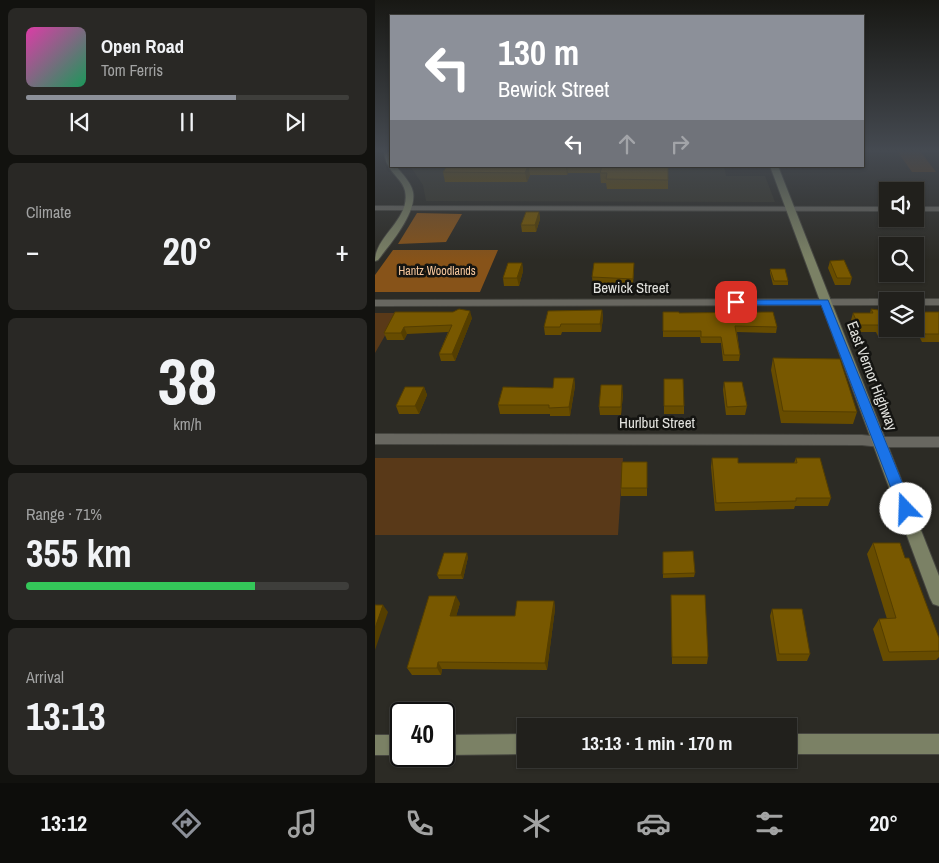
<!DOCTYPE html>
<html lang="en">
<head>
<meta charset="utf-8">
<style>
  :root { --surface:#21201c; --page:#292825; --text:#f1f3f6; --muted:#a2a3a3; --line:#3e3e3b; --accent:#8c9099 }
  body { margin:0; font-family:"Archivo Narrow",sans-serif; background:var(--page); color:var(--text); height:100vh; display:flex; flex-direction:column; font-size:19px; white-space:nowrap }
  * { box-sizing:border-box; margin:0 }
  p { font-size:16px; color:var(--muted) }
  .icon { flex:none; width:28px; height:28px; fill:none; stroke:currentColor; stroke-width:2; stroke-linecap:round; stroke-linejoin:round }
  .map { position:relative; flex:1; overflow:hidden }
  .drawer { display:flex; flex-direction:column; gap:8px; padding:8px; background:#12120f; width:375px }
  .drawer>* { flex:none }
  .hud { position:absolute; left:15px; top:15px; width:474px; height:152px; border-radius:0px; box-shadow:0 1px 4px #0004,0 0 0 1px var(--line); background:#8c9099; color:#fff; overflow:hidden }
  .tools { position:absolute; left:504px; top:182px; display:grid; gap:10px }
  .tools a { display:grid; place-items:center; width:45px; height:45px; border-radius:0px; background:var(--surface); box-shadow:0 1px 4px #0004,0 0 0 1px var(--line); font-size:25px }
  .speed { position:absolute; left:15px; top:702px; display:flex; gap:10px; font-size:25px; font-weight:700; text-align:center }
  .speed>* { display:grid; place-content:center; width:65px; height:65px; border-radius:50%; background:var(--surface); box-shadow:0 1px 4px #0004,0 0 0 1px var(--line); line-height:1 }
  .speed .limit { border:2px solid #111; border-radius:8px; background:#fff; color:#111 }
  .pin { position:absolute; display:grid; place-items:center; width:42px; height:42px; color:#fff; margin:-21px; border-radius:10px; box-shadow:0 2px 8px #0006 }
  .me { position:absolute; width:55px; margin:-28px; rotate:339deg; stroke-linejoin:round; filter:drop-shadow(0 0 4px #0008) }
  .turn { display:flex; align-items:center; gap:18px; height:105px; padding:0 25px; font-size:22px }
  .turn .icon { width:65px; height:65px; stroke-width:2.5 }
  .turn b { display:block; font-size:35px; line-height:42px }
  .lanes { display:flex; align-items:center; height:48px; padding:0 25px; background:#0003; justify-content:center; gap:25px; direction:ltr }
  .lanes .off { opacity:.35 }
  .big { font-size:38px; font-weight:700; line-height:1.1 }
  .drawer .tile { flex:1; display:flex; flex-direction:column; justify-content:center; gap:8px; min-width:0; padding:0 18px; border-radius:8px; background:var(--page) }
  .drawer .dial { align-items:center; gap:0 }
  .dial b { font-size:65px; line-height:1 }
  .song { display:flex; align-items:center; gap:15px }
  .cover { width:60px; height:60px; border-radius:8px; background:linear-gradient(135deg,hsl(320 70% 55%),hsl(150 70% 35%)) }
  .played { height:5px; border-radius:2px; background:linear-gradient(90deg,var(--accent) 65%,var(--line) 65%) }
  .keys { display:flex; justify-content:space-around; direction:ltr }
  .heat { display:flex; justify-content:space-between; align-items:center; font-size:28px; direction:ltr }
  .charge { height:8px; border-radius:4px; background:linear-gradient(90deg,#34c759 71%,var(--line) 0) }
  .trip { position:absolute; left:142px; top:718px; width:280px; height:50px; border-radius:0px; background:var(--surface); box-shadow:0 1px 4px #0004,0 0 0 1px var(--line); font-weight:700; line-height:50px; text-align:center }
  .menu { display:flex; height:80px; justify-content:space-around; align-items:center; background:#0d0d0b; color:var(--muted) }
  .menu .icon { width:35px; height:35px }
  .menu .active { color:var(--accent) }
  .menu b { font-size:22px; color:var(--text) }
  main { display:flex; flex:1; min-height:0 }
  .map>svg:first-child { display:block }
  .built { fill:#37362a }
  .green { fill:#593918 }
  .forest { fill:#875319 }
  .lines { fill:none; stroke-linecap:round; stroke-linejoin:round }
  .street-casing { stroke:#464640; stroke-width:2 }
  .secondary-casing { stroke:#464640; stroke-width:2 }
  .street { fill:#686760; fill-rule:evenodd }
  .secondary { fill:#7b8165; fill-rule:evenodd }
  .wall { fill:#674c00 }
  .shaded-wall { fill:#543e00 }
  .building { fill:#785800; stroke:#543e00 }
  .route { fill:#1a73e8; stroke:#114b97 }
  .labels { text-anchor:middle; stroke-width:5; stroke-linejoin:round; paint-order:stroke }
  .far-park-label { font-size:12px; fill:#f6c79d; stroke:#141411 }
  .street-label { font-size:15px; fill:#e3e3df; stroke:#141411 }
</style>
</head>
<body>
<main>
<section class="drawer">
<div class="tile">
<div class="song"><i class="cover"></i><div><b>Open Road</b><p>Tom Ferris</p></div></div>
<div class="played"></div>
<div class="keys"><svg class="icon" aria-label="previous" viewBox="0 0 24 24"><path d="M18 5L8 12l10 7zM5 5v14"/></svg><svg class="icon" aria-label="pause" viewBox="0 0 24 24"><path d="M8 5v14M16 5v14"/></svg><svg class="icon" aria-label="next" viewBox="0 0 24 24"><path d="M6 5l10 7-10 7zM19 5v14"/></svg></div>
</div>
<div class="tile"><p>Climate</p>
<div class="heat"><a>−</a><b class="big">20°</b><a>+</a></div>
</div>
<div class="tile dial"><b>38</b><p>km/h</p></div>
<div class="tile"><p>Range · 71%</p><b class="big">355 km</b><div class="charge"></div></div>
<div class="tile"><p>Arrival</p><b class="big">13:13</b></div>
</section>
<div class="map">
<svg width="564" height="783" viewBox="0 0 564 783">
  <rect width="100%" height="100%" fill="#2c2b25"/>
  <!-- built -->
  <path class="built" d="M35,166H349L351,176H390L400,202L51,201L48,185Z"/>
  <!-- green -->
  <path class="green" d="M522,151H545L561,172H537Z
    M0,313H23L0,353Z
    M0,458H248L243,535H0Z"/>
  <!-- forest -->
  <path class="forest" d="M42,213L87,214L71,242L23,244Z
    M18,250H123L105,292H0V275Z"/>
  <g class="lines">
    <!-- street casing -->
    <g class="street-casing">
      <path id="street" d="M0,206L512,207V211L0,210Z
        M540,207H564V211H540Z
        M512,299L517,301H512V305L0,306V300Z
        M540,299H564V305H540V301H535Z
        M0,434L487,435L505,437H564V447H505L487,445L0,444Z"/>
    </g>
    <!-- secondary casing -->
    <g class="secondary-casing">
      <path id="secondary" d="M9,150H16V166H21C27,174 36,182 38,192C42,213 15,244 3,260L0,261C0,236 36,219 30,191C28,181 17,174 13,165C10,161 10,155 9,150Z
        M395,166H403L564,576V606L558,604L555,598Z
        M151,734V754L69,755V735Z
        M414,734H564V754H414Z
        M0,735H26V755H0Z"/>
    </g>
    <!-- street -->
    <use href="#street" class="street"/>
    <!-- secondary -->
    <use href="#secondary" class="secondary"/>
  </g>
  <!-- wall -->
  <path class="wall" d="M72,166H293V189H232L231,183H226L225,173H193L192,175H155L152,182H70L68,172Z
    M164,212L165,219L161,232H147L146,225Z
    M455,261L477,278L475,285H460L453,268Z
    M147,263L148,271L144,286H129L128,278Z
    M259,263L258,286L218,285L217,277Z
    M395,269L413,281V285H398L395,273Z
    M496,309L512,329L564,312V342H547L545,338H528L527,336H503L501,332H481L476,320L478,313H495Z
    M227,310L228,318L226,332H187L186,335H170L169,327Z
    M20,312L97,318L80,361H66L64,354L73,332L32,334L29,340H12L9,333Z
    M288,312L304,313L402,327L401,333L362,332L365,355L364,361H348L346,343H326L325,337H288Z
    M398,358L482,412L478,424L406,423L396,370Z
    M199,378L200,386L195,416H175V414H125L123,405L178,388Z
    M289,379L309,406V414H289Z
    M349,382L372,406L370,415H351L348,390Z
    M49,387L52,395L44,414H24L21,406Z
    M248,394L246,415H225L224,407Z
    M337,458L363,463H419L421,458L456,498L453,506H420L419,509L340,511L336,467Z
    M272,462V496H246V488Z
    M498,543L530,558L564,638V657L561,660L508,661L498,629L504,619H512L492,554Z
    M288,552L320,573L319,577L288,578Z
    M93,557L88,579H64L62,575Z
    M296,595L333,657L332,664H297Z
    M179,601L180,609L172,670L67,669L66,675H37L32,668L85,603L81,616H140Z
    M397,609L435,654L432,661H402L395,616Z"/>
  <!-- shaded-wall -->
  <path class="shaded-wall" d="M153,166L155,175L152,182L150,173Z
    M191,166H192L193,173L192,175Z
    M164,212L165,219L161,232L160,225Z
    M147,263L148,271L144,286L142,278Z
    M227,310L228,318L226,332L225,324Z
    M95,311L97,318L80,361L77,354Z
    M29,327L32,334L29,340L26,333Z
    M199,378L200,386L195,416L194,407Z
    M247,385L248,394L246,415V407Z
    M49,387L52,395L44,414L40,406Z
    M92,553L93,557L88,579L86,575Z
    M81,596L85,603L79,624L75,616Z
    M179,601L180,609L172,670L170,663Z
    M8,605L13,612L0,650V628Z
    M63,662L67,669L66,675L62,668Z"/>
  <!-- building -->
  <path class="building" d="M72,166H153L150,173L68,172Z
    M227,166H293V180L231,179L232,173H225Z
    M151,212H164L160,225H146Z
    M469,260L477,278H462L455,261Z
    M133,263H147L142,278H128Z
    M219,263H259L258,279L217,277Z
    M395,269H410L413,281H399Z
    M84,309L95,311L77,354H64L77,325L29,327L26,333H9L20,312H78Z
    M496,309L512,311V329H505L503,325H483L478,313H498Z
    M227,310L225,324H186L185,327H169L173,311Z
    M288,312H304V313L398,312L402,327L360,326L365,355H349L346,337H326V331H288Z
    M540,312H564V334H550L548,330H531L530,329H540Z
    M398,358L465,359L482,412L408,411Z
    M179,378H199L194,407L174,408V405H123L128,387L178,388Z
    M289,379H308L309,406H289Z
    M349,382H367L372,406L352,407Z
    M226,385H247L246,407H224Z
    M30,387H49L40,406H21Z
    M337,458H363V463H422L421,458H445L456,498H421V501L341,503Z
    M247,462H272V488H246Z
    M498,543H525L530,558H534L564,638V651L514,652L504,619L521,618Z
    M318,551L320,573L288,574V552Z
    M69,553H92L86,575H62Z
    M296,595H330L333,657H297Z
    M54,596H81L75,616H140L142,601H179L170,663L63,662L62,668H32Z
    M0,605H8L0,628Z
    M397,609H427L435,654H404Z"/>
  <!-- sky -->
  <linearGradient id="sky" x2="0" y2="1"><stop stop-color="#181814"/><stop offset="0.58" stop-color="#454a51"/><stop offset="1" stop-color="#454a51" stop-opacity="0"/></linearGradient>
  <rect width="564" height="260" fill="url(#sky)"/>
  <!-- route -->
  <path class="route" d="M357,300H453L538,509L536,513L531,515L526,513L524,509L446,305H357Z"/>
  <g class="labels">
    <!-- far-park labels -->
    <g class="far-park-label">
      <text x="62" y="275">Hantz Woodlands</text>
    </g>
    <!-- street labels -->
    <g class="street-label">
      <text x="256" y="293">Bewick Street</text>
      <text transform="translate(497 376) rotate(69)" y="5">East Vernor Highway</text>
      <text x="282" y="428">Hurlbut Street</text>
    </g>
  </g>
</svg>
<div class="tools">
<a><svg class="icon" aria-label="sound" viewBox="0 0 24 24"><path d="M4 9h4l5-4v14l-5-4H4zM17 9q2 3 0 6"/></svg></a>
<a><svg class="icon" aria-label="search" viewBox="0 0 24 24"><circle cx="10" cy="10" r="6"/><path d="M15 15l6 6"/></svg></a>
<a><svg class="icon" aria-label="layers" viewBox="0 0 24 24"><path d="M12 4l9 5-9 5-9-5zM3 14l9 5 9-5"/></svg></a>
</div>
<div class="speed"><div class="limit">40</div></div>
<div class="pin" style="left:361px;top:302px;background:#d93025"><svg class="icon" aria-label="arrive" viewBox="0 0 24 24"><path d="M6 21V4h12l-3 4 3 4H6"/></svg></div>
<svg class="me" style="left:531px;top:509px" viewBox="-20 -20 40 40"><circle r="19" fill="#fff"/><path d="M0-13L10 11 0 6-10 11z" fill="#1a73e8"/></svg>
<div class="trip">13:13 · 1 min · 170 m</div>
<div class="hud">
<div class="turn"><svg class="icon" aria-label="left" viewBox="0 0 24 24"><path d="M17 20v-9H6M10 6l-5 5 5 5"/></svg><div><b>130 m</b>Bewick Street</div></div>
<div class="lanes"><svg class="icon" aria-label="left" viewBox="0 0 24 24"><path d="M17 20v-9H6M10 6l-5 5 5 5"/></svg><svg class="icon off" aria-label="ahead" viewBox="0 0 24 24"><path d="M12 20V5M6 11l6-6 6 6"/></svg><svg class="icon off" aria-label="right" viewBox="0 0 24 24"><path d="M7 20v-9h11M14 6l5 5-5 5"/></svg></div>
</div>
</div>
</main>
<nav class="menu">
<b>13:12</b>
<svg class="icon active" aria-label="directions" viewBox="0 0 24 24"><path d="M12 3l9 9-9 9-9-9zM9 14v-3h6M13 9l2 2-2 2"/></svg>
<svg class="icon" aria-label="music" viewBox="0 0 24 24"><path d="M9 18V5l10-2v13"/><circle cx="6" cy="18" r="3"/><circle cx="16" cy="16" r="3"/></svg>
<svg class="icon" aria-label="phone" viewBox="0 0 24 24"><path d="M5 4h4l2 5-3 2q2 4 5 5l2-3 5 2v4C11 20 4 13 5 4z"/></svg>
<svg class="icon" aria-label="climate" viewBox="0 0 24 24"><path d="M12 3v18M4 7l16 10M4 17L20 7"/></svg>
<svg class="icon" aria-label="car" viewBox="0 0 24 24"><path d="M5 17H2v-5l4-1 3-4h7l3 4 3 1v5h-3M9 17h6M6 11h13"/><circle cx="7" cy="17" r="2"/><circle cx="17" cy="17" r="2"/></svg>
<svg class="icon" aria-label="filters" viewBox="0 0 24 24"><path d="M4 7h16M4 17h16"/><circle cx="9" cy="7" r="2"/><circle cx="15" cy="17" r="2"/></svg>
<b>20°</b>
</nav>
</body>
</html>
